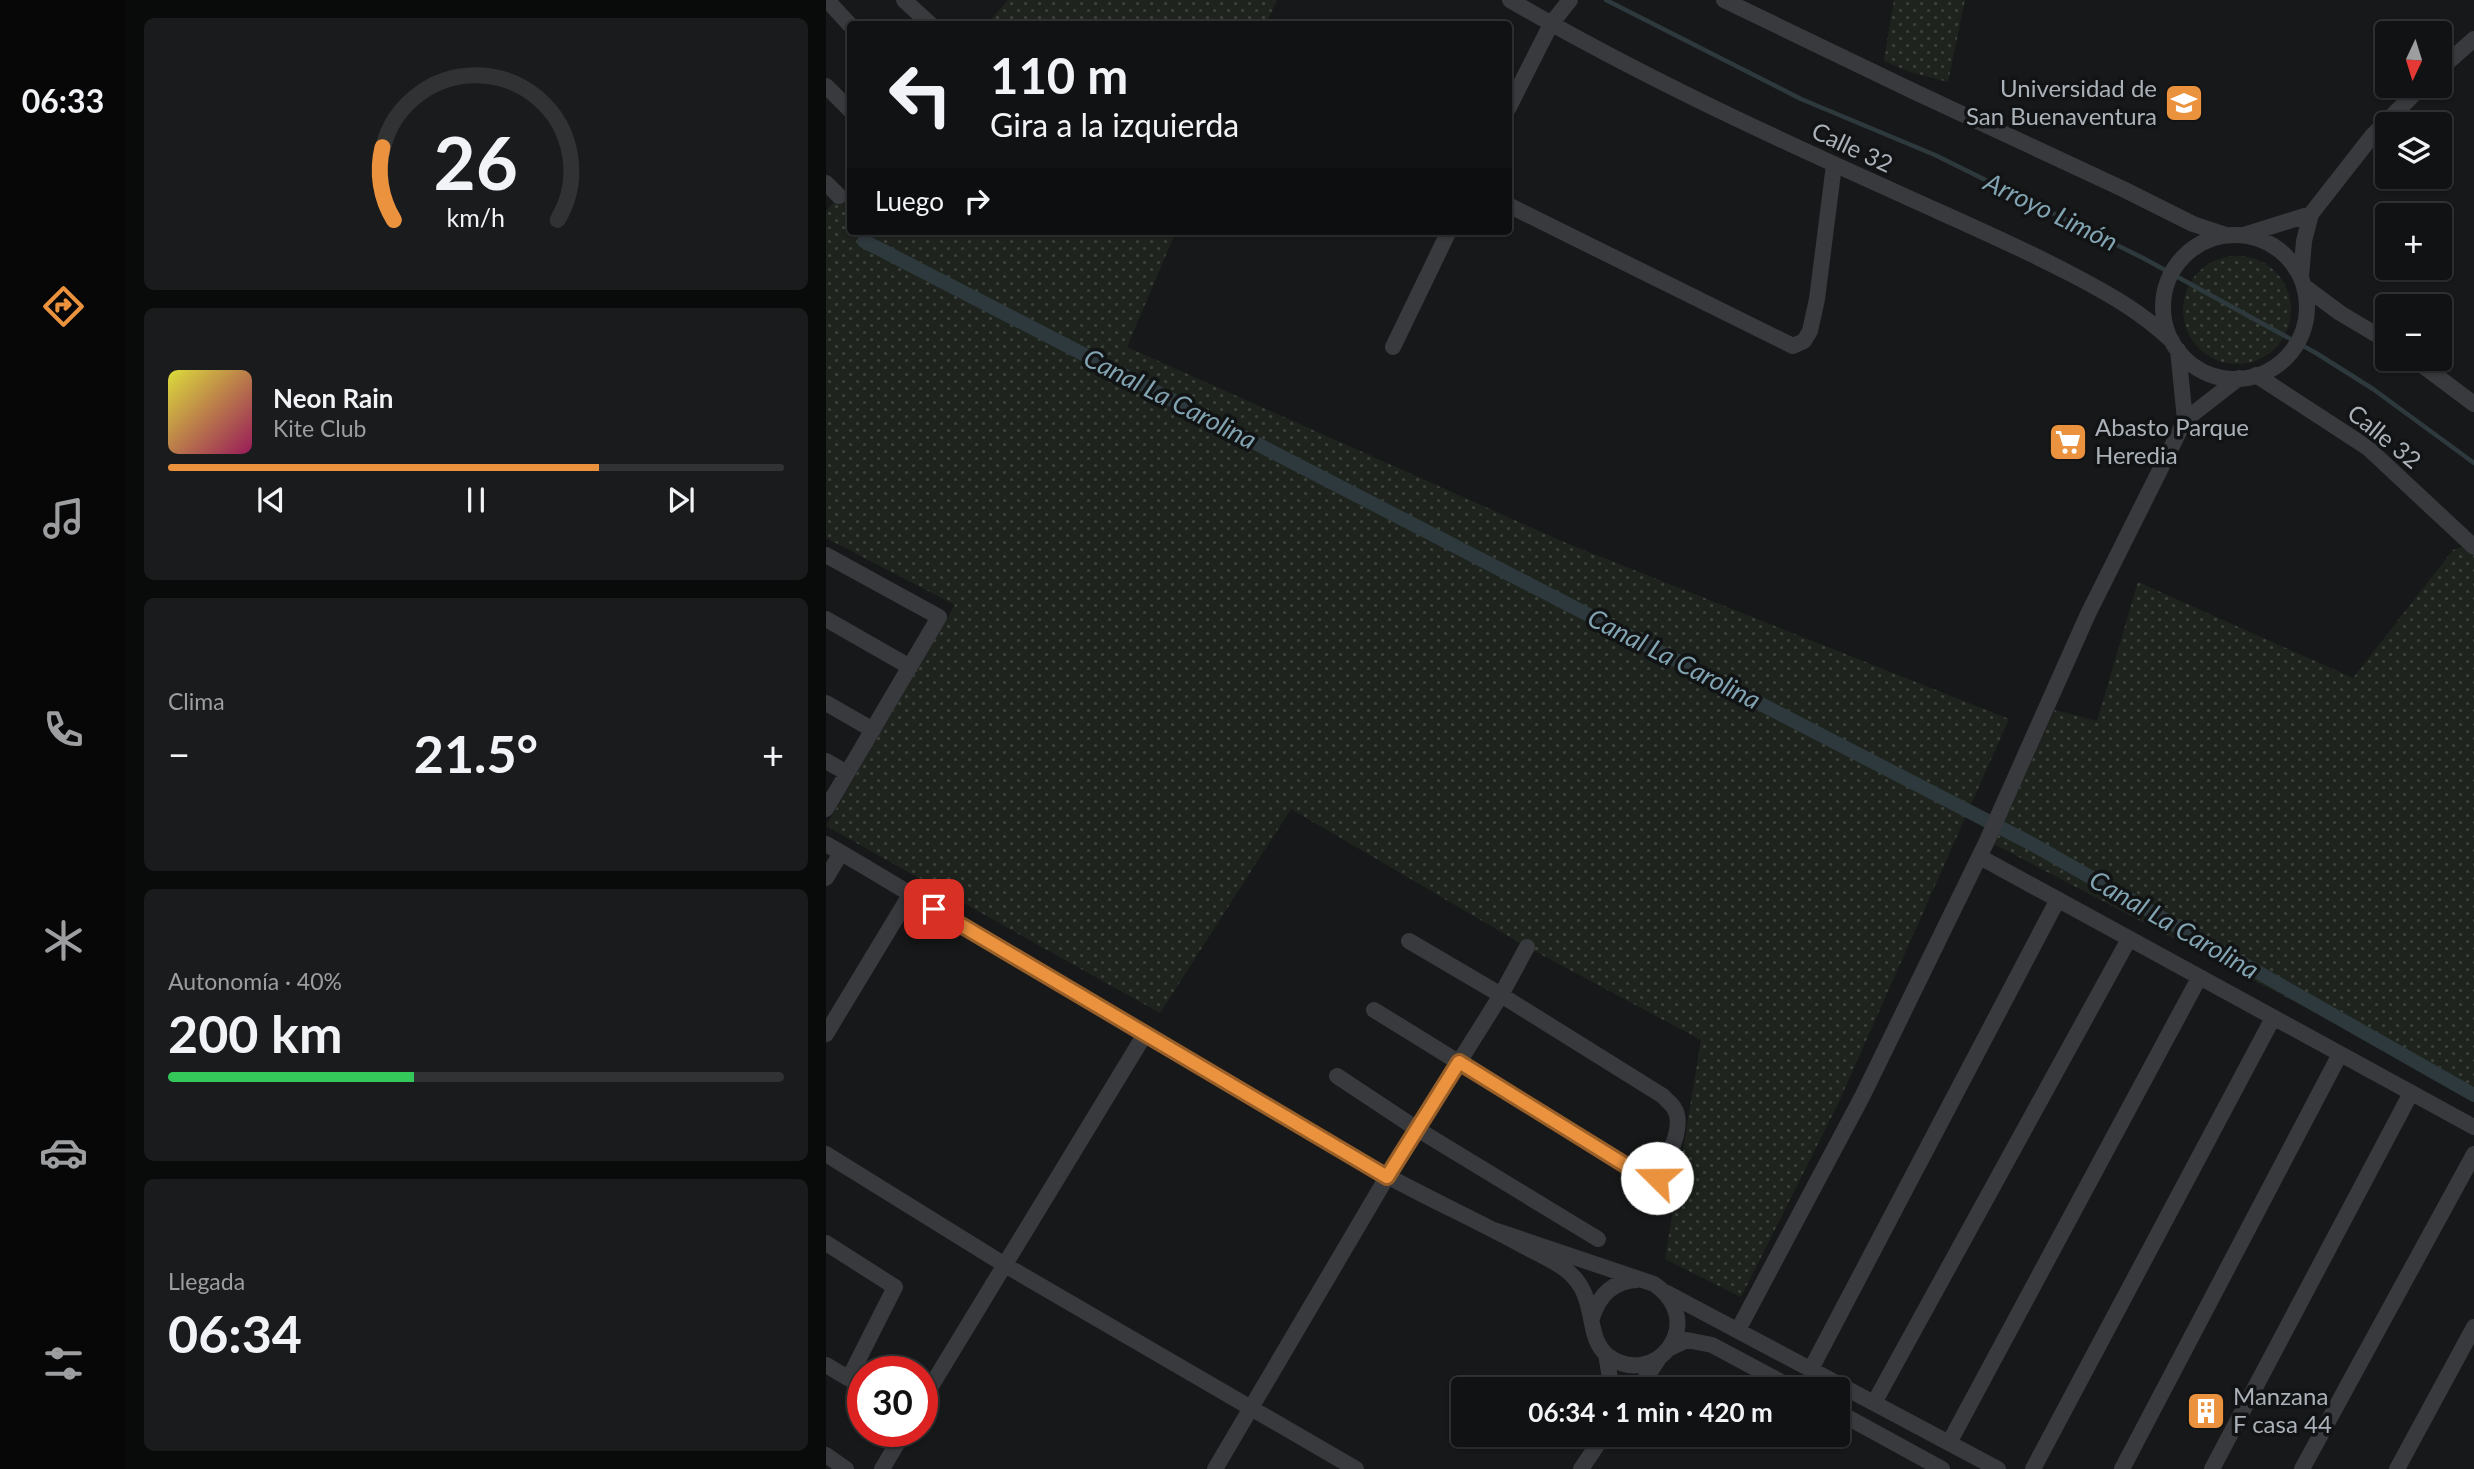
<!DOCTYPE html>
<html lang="es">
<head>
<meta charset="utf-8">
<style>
  :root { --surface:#111213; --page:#1a1b1c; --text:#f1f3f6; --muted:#9c9ea0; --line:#303233; --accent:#eb923e }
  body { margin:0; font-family:Lato,sans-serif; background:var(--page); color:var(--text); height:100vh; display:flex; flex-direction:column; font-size:26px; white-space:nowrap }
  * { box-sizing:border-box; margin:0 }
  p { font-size:23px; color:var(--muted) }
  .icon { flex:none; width:38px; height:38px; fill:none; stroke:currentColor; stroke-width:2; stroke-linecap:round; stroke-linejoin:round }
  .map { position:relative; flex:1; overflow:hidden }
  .drawer { display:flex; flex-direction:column; gap:18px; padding:18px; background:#090a0a; width:700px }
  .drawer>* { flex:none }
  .guide { position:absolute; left:21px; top:21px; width:665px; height:214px; border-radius:7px; box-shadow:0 2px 5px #0004,0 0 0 2px var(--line); background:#111213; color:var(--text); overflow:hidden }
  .needle { width:46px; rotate:184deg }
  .fabs { position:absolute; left:1549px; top:21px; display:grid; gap:14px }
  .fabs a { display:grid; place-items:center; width:77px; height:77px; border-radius:7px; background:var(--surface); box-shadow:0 2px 5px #0004,0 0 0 2px var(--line); font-size:35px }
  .speed { position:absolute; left:21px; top:1356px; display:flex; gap:14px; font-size:35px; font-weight:700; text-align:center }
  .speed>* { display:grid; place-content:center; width:91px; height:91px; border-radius:50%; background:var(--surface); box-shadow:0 2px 5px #0004,0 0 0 2px var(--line); line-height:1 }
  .speed .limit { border:10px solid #d22; background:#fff; color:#111 }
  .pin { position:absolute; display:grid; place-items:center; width:60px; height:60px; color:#fff; margin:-30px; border-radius:14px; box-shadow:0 4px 10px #0006 }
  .me { position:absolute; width:77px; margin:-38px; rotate:292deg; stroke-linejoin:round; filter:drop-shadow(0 0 5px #0008) }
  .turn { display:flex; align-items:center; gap:24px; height:147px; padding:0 28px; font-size:32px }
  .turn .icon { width:91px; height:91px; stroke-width:2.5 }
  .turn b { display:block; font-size:49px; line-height:60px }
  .then { display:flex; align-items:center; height:66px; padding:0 28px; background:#0003; gap:14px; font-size:26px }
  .big { font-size:52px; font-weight:700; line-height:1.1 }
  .drawer .widget { flex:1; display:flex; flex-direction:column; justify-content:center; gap:10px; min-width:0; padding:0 24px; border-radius:10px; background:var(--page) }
  .drawer .dial { align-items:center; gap:0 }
  .dial svg { height:182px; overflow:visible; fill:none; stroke:var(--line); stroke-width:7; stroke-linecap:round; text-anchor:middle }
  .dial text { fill:var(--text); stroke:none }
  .song { display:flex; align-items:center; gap:21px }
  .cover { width:84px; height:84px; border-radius:10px; background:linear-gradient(135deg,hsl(60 70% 55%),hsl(330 70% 35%)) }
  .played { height:7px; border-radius:4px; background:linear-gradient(90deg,var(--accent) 70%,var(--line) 70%) }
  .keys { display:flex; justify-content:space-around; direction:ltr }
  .heat { display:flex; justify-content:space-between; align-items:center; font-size:38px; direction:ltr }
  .charge { height:10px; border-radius:5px; background:linear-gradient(90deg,#34c759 40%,var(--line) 0) }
  .trip { position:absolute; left:625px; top:1377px; width:399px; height:70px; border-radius:7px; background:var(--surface); box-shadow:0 2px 5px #0004,0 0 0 2px var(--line); font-weight:700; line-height:70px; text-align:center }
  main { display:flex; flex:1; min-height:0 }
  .tabs { display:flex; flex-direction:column; width:126px; justify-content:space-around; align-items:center; background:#070708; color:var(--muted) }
  .tabs .icon { width:49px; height:49px }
  .tabs .on { color:var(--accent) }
  .tabs b { font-size:32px; color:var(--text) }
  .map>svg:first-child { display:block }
  .grass { fill:url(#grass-dots) }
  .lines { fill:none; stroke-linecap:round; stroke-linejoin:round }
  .stream { stroke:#2e393d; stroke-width:4.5 }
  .canal { stroke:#2e393d; stroke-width:14 }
  .minor { stroke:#383a3e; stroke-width:16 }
  .route-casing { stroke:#995f28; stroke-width:18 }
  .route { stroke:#eb923e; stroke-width:12 }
  .labels { text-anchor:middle; stroke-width:7; stroke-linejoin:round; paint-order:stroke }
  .poi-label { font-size:24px; fill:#aab1b8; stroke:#121314; text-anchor:start }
  .street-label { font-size:24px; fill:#aab1b8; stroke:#121314 }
  .water-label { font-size:26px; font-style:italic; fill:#82a4b2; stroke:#121314 }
</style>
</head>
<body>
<main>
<nav class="tabs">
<b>06:33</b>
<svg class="icon on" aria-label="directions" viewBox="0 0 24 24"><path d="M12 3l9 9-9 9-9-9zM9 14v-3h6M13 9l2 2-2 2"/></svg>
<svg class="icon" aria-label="music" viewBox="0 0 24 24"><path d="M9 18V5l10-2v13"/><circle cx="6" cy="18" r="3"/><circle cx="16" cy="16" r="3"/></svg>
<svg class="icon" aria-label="phone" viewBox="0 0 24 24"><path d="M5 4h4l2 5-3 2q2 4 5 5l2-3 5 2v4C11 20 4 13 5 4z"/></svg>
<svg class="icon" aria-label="climate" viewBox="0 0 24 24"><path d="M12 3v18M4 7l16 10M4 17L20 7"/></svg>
<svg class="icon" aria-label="car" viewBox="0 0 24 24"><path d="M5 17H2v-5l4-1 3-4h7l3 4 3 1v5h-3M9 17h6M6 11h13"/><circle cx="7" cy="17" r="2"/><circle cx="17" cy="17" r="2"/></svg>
<svg class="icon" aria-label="filters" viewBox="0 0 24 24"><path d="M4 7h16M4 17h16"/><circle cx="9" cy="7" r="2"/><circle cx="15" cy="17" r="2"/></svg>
</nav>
<section class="drawer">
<div class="widget dial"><svg viewBox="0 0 100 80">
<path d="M14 69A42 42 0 1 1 86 69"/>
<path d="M14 69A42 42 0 0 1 9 37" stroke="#eb923e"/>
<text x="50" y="56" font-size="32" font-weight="700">26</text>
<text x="50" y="72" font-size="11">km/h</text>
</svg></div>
<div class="widget">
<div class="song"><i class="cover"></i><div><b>Neon Rain</b><p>Kite Club</p></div></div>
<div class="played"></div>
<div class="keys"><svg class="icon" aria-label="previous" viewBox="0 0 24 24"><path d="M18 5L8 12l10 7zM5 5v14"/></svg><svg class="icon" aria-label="pause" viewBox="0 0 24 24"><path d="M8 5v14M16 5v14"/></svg><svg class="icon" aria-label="next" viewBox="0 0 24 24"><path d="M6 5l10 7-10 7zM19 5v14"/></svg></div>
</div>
<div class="widget"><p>Clima</p>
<div class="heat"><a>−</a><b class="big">21.5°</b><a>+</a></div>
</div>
<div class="widget"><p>Autonomía · 40%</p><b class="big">200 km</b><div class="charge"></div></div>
<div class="widget"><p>Llegada</p><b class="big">06:34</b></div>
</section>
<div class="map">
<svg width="1648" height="1469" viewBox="0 0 1648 1469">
  <defs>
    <pattern id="grass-dots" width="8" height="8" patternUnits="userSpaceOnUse" patternTransform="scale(1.75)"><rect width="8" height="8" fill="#1e241d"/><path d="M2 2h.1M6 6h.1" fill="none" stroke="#3c413c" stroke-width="1.8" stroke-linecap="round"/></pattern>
  </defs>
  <rect width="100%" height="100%" fill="#171819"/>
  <!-- grass -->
  <path class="grass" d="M182,0H451L440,24H161Z
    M1068,0H1139L1122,82L1084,72L1058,61Z
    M24,183V231H350L301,347L740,543L1183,719L1011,1106L915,1297L839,1259L875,1040L701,947L465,809L334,1013L0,826L129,605L0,538V211Z
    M1357 310a54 54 0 1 1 108 0a54 54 0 1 1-108 0Z
    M1648,542V1096L1168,844L1229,710L1271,721L1312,582L1527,678L1627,550Z"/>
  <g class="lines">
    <!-- stream -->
    <path class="stream" d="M780,0L975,99L1109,155L1317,258L1490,353L1547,389L1648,463"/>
    <!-- canal -->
    <path class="canal" d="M38,241L1208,845L1648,1095"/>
    <!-- minor -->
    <path class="minor" d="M1,0L24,25
      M78,0L104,24
      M684,0C805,71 934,131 1063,189C1124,217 1186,243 1245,274C1283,294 1314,311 1346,341
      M898,0L1089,92L1297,189L1367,224L1400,235
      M1614,69L1648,39
      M0,86L24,110
      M682,109L725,24L744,0
      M0,183L13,196
      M682,205L967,346L978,341L984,331L991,299L1008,165
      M1418,235L1485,214
      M1337 307a72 72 0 1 1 144 0a72 72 0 1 1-144 0Z
      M1475,277L1478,241L1485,214L1546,136L1596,86
      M1479,287L1514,313L1561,341
      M567,347L623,231
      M1352,350L1359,420
      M1588,359L1648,404
      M1430,375L1542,448L1648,547
      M0,555L113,617L0,809
      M0,619L84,667
      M0,703L47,730
      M0,761L21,773
      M0,844C61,879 120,916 180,952C298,1022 417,1092 536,1162C586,1191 640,1215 692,1243C708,1252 726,1259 740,1270C774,1296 757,1336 782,1356C828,1390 884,1323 828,1284L668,1230
      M1154,857L1648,1127
      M0,878L15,853
      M548,1010L817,1176L831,1178C840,1162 860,1126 848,1108C846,1104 840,1100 837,1096L675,995L583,941
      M0,1034L84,895
      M511,1076L591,1129L772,1239
      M0,1154L179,1265L530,1469
      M0,1243L69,1287L23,1378
      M841,1293L1172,1469
      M766,1318C773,1295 787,1281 811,1280
      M912,1330L1037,1095L1160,843L1262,614L1359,420L1413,378
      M844,1348L861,1340L886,1345L970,1390
      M780,1354L786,1390
      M0,1365L37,1387
      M985,1369L1231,901
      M812,1390L833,1358
      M96,1401L319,1034
      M1048,1403L1303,939
      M1012,1412L1116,1469
      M1123,1443L1373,978
      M0,1455L20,1469
      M56,1469L78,1432
      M389,1469L561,1177L675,995L701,947
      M755,1469L778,1435
      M1207,1469L1447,1018
      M1296,1469L1514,1054
      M1386,1469L1585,1093
      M1476,1469L1648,1154
      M1571,1469L1648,1327"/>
  </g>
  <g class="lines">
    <!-- route casing -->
    <g class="route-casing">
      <path id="route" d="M108,909L561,1177L633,1062L817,1176L831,1178"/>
    </g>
    <!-- route -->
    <use href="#route" class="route"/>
  </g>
  <!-- icons -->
  <defs>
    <g id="university-square" transform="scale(2.0125)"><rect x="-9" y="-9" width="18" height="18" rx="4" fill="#eb923e" stroke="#121314"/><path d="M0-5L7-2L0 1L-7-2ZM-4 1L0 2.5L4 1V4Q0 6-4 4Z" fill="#fff"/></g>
    <g id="supermarket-square" transform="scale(2.0125)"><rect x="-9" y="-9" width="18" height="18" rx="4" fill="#eb923e" stroke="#121314"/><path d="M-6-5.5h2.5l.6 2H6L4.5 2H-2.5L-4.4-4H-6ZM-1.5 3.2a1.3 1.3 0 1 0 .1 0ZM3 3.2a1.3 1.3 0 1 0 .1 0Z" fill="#fff"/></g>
    <g id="building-square" transform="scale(2.0125)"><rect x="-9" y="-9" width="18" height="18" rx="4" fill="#eb923e" stroke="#121314"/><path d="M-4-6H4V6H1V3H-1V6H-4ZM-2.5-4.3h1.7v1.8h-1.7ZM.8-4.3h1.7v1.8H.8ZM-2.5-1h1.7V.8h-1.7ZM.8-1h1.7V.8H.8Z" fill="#fff"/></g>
  </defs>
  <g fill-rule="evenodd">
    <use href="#university-square" x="1358" y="103"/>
    <use href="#supermarket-square" x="1242" y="442"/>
    <use href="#building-square" x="1380" y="1411"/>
  </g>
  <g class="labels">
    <!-- poi labels -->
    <g class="poi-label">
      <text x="1331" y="97" text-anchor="end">Universidad de<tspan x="1331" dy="28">San Buenaventura</tspan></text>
      <text x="1269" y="436">Abasto Parque<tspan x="1269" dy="28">Heredia</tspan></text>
      <text x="1407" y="1405">Manzana<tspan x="1407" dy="28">F casa 44</tspan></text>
    </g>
    <!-- street labels -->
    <g class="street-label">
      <text transform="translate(1026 148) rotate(25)" y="8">Calle 32</text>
      <text transform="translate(1558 437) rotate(39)" y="8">Calle 32</text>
    </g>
    <!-- water labels -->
    <g class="water-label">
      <text transform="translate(1225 212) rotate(26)" y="9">Arroyo Limón</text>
      <text transform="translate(344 399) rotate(27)" y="9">Canal La Carolina</text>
      <text transform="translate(848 659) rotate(27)" y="9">Canal La Carolina</text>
      <text transform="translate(1348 925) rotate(30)" y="9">Canal La Carolina</text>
    </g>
  </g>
</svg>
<div class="fabs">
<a><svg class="needle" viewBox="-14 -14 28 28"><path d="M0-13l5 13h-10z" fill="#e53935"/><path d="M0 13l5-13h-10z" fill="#9c9ea0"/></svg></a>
<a><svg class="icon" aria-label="layers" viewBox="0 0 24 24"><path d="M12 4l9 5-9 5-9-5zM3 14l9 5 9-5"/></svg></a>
<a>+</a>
<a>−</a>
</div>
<div class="speed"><div class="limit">30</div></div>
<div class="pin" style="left:108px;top:909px;background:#d93025"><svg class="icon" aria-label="arrive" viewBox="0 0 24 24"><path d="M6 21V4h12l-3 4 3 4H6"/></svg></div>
<svg class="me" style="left:831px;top:1178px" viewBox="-20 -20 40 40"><circle r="19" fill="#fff"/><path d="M0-13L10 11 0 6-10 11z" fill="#eb923e"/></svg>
<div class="trip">06:34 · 1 min · 420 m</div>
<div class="guide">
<div class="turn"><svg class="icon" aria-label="left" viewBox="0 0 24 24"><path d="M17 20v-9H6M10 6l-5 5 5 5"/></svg><div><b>110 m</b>Gira a la izquierda</div></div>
<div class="then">Luego<svg class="icon" aria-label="right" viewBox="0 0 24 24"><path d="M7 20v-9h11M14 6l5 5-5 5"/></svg></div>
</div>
</div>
</main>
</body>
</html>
